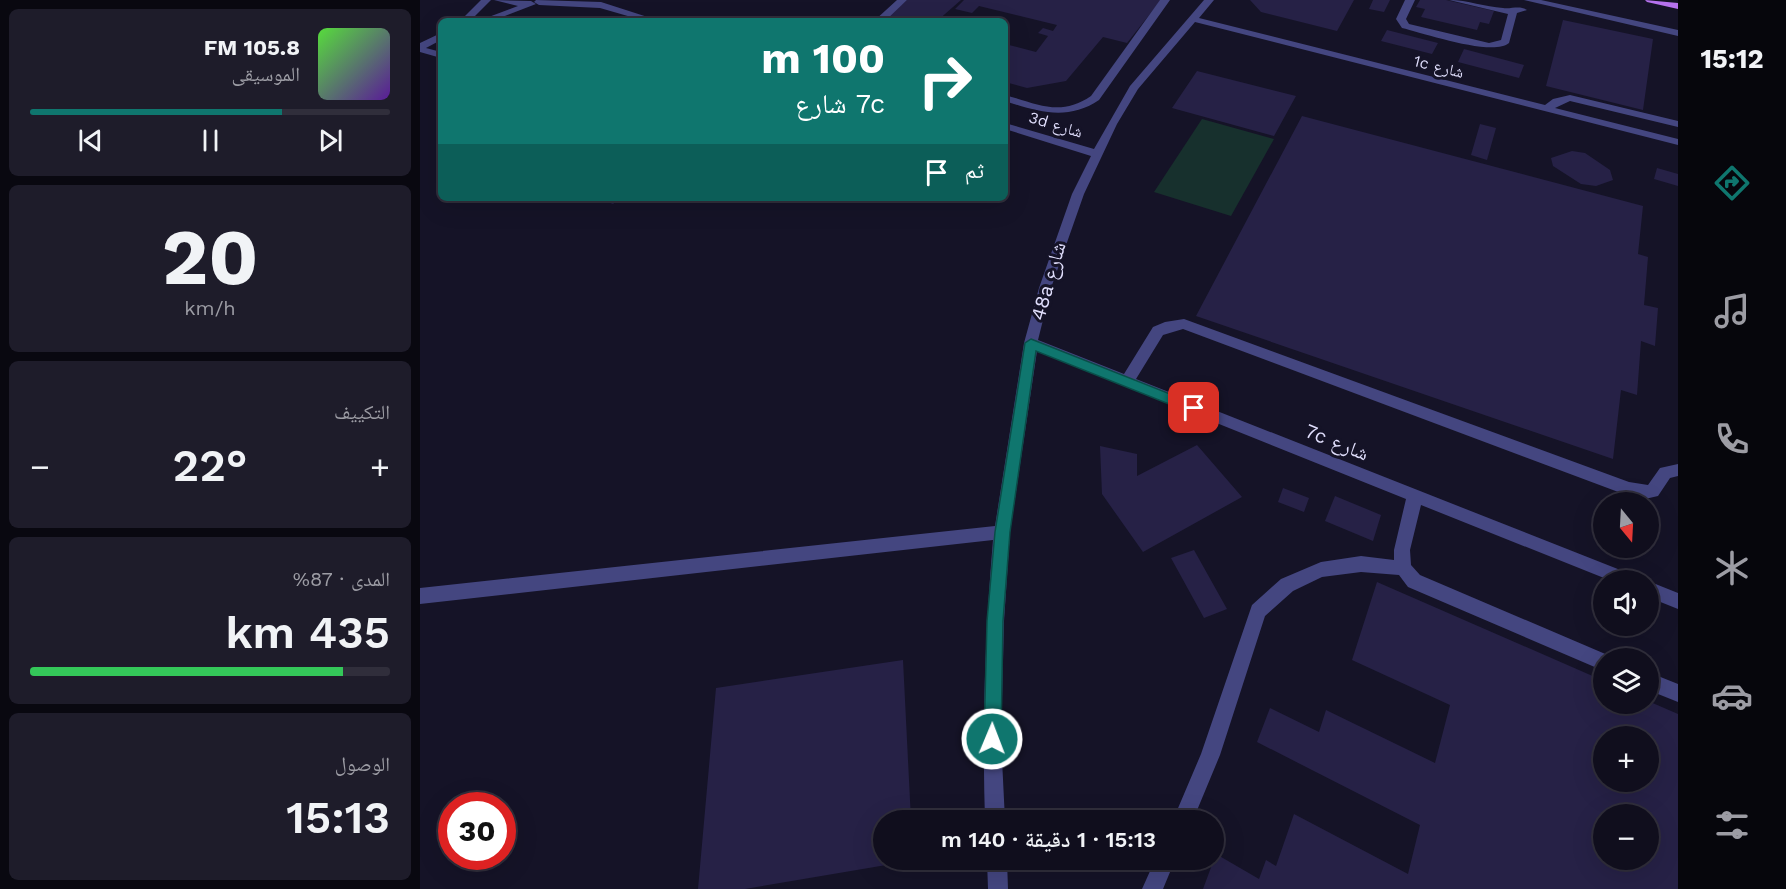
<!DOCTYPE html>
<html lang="ar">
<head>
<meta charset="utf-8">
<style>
  :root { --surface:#100e1d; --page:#1e1c2a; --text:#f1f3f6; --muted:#9c9ca4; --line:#302e3b; --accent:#0f766e }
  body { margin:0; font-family:"Work Sans","Noto Naskh Arabic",sans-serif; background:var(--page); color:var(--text); direction:rtl; height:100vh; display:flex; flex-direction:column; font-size:22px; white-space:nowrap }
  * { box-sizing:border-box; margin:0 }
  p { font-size:20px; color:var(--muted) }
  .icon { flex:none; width:33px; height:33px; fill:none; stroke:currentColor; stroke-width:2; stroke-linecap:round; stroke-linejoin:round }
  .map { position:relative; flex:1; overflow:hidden; direction:ltr }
  .details { display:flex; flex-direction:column; gap:9px; padding:9px; background:#090810; width:420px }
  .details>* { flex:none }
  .hud { position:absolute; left:18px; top:18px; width:570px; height:183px; border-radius:9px; box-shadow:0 6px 24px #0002,0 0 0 2px var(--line); direction:rtl; background:#0f766e; color:#fff; overflow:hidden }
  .needle { width:39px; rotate:162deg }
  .controls { position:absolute; left:1173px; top:492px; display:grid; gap:12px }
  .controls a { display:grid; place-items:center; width:66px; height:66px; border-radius:50%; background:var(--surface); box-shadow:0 6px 24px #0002,0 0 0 2px var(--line); font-size:30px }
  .speed { position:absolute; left:18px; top:792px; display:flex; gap:12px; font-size:30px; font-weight:700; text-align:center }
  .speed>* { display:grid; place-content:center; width:78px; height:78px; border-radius:50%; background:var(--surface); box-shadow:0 6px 24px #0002,0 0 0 2px var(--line); line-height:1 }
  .speed .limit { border:9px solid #d22; background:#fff; color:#111 }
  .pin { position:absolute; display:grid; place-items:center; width:51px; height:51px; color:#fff; margin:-26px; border-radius:12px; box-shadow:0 3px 9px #0006 }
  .me { position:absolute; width:66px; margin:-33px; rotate:1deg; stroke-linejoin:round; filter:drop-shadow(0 0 4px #0008) }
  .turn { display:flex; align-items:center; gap:21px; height:126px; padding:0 24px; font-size:27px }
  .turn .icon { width:78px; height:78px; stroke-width:2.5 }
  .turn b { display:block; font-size:42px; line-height:51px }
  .then { display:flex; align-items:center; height:57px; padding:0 24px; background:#0003; gap:12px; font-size:22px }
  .big { font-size:45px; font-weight:600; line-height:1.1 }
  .details .card { flex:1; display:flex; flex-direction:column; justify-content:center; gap:9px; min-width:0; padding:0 21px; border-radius:9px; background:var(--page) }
  .details .dial { align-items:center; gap:0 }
  .dial b { font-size:78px; line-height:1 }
  .song { display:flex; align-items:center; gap:18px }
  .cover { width:72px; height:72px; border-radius:9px; background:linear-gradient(135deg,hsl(110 70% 55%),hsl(270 70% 35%)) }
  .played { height:6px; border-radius:3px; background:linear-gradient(90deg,var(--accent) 70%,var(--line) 70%) }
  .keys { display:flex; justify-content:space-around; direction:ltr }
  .heat { display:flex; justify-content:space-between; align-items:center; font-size:33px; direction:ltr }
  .charge { height:9px; border-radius:4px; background:linear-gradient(90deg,#34c759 87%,var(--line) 0) }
  .trip { position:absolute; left:453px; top:810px; width:351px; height:60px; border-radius:30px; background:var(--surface); box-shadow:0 6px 24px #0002,0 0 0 2px var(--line); font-weight:600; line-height:60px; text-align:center; direction:rtl }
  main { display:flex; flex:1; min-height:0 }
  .tab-bar { display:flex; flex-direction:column; width:108px; justify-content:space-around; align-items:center; background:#06060c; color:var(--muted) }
  .tab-bar .icon { width:42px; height:42px }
  .tab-bar .active { color:var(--accent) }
  .tab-bar b { font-size:27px; color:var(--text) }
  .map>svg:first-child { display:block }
  .green { fill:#17302d }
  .building { fill:#262146; fill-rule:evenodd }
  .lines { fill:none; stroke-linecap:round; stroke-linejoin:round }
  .minor { fill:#444680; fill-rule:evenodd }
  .major { fill:#b672ee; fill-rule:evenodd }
  .route { fill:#0f766e; stroke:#0a4d48; stroke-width:1.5 }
  .labels { text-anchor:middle; stroke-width:6; stroke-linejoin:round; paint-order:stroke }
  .far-street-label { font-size:16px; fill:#dfddfb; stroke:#151327 }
  .street-label { font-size:20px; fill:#dfddfb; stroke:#151327 }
</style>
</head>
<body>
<main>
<nav class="tab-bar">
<b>15:12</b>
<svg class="icon active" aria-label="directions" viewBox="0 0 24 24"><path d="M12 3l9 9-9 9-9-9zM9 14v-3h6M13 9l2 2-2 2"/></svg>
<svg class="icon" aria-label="music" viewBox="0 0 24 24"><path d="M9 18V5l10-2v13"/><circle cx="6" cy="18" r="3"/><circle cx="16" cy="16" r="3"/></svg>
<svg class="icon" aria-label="phone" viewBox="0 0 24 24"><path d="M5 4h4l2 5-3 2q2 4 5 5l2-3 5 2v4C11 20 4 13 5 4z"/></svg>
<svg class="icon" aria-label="climate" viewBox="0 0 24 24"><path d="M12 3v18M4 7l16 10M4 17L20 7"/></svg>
<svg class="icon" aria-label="car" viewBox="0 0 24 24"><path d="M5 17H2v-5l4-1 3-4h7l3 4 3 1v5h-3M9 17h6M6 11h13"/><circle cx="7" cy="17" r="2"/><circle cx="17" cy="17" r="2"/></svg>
<svg class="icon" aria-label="filters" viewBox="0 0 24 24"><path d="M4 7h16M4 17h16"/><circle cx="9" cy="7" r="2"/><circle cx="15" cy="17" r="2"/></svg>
</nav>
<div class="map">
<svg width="1258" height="889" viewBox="0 0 1258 889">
  <rect width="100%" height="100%" fill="#151327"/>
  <!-- green -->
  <path class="green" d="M782,119L854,139L811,216L734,192Z"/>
  <!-- building -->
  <path class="building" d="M487,0H541L517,21H462Z
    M544,0H741L707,43L683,37L646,81L607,88L585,82V44L616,52L628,36L618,33L623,28L633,31L637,25L559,6L552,13L535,9Z
    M830,0H934L917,31L841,12Z
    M953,0H970L964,12L949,9Z
    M1000,0H1026L1074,11L1069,24L1060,22L1057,30L1001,17L1005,9L996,7Z
    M1143,20L1233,39L1223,110L1126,86Z
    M967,30L1018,43L1012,54L961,41Z
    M1044,49L1104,65L1099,78L1038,62Z
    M777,71L876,96L854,136L752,108Z
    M882,116L1223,206L1218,254L1228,257L1224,305L1238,308L1235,346L1221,341L1217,395L1201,390L1193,459L776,316Z
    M1060,124L1076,128L1067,160L1051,155Z
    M1152,151L1165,153L1190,170L1193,180L1176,186L1161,184L1133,166L1131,158Z
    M1237,168L1258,174V186L1234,179Z
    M176,198H200L193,204Z
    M777,445L822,497L723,552L682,494L680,446L717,454V476Z
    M863,488L889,498L884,512L858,502Z
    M915,496L961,515L953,541L905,521Z
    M774,550L807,609L784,618L751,558Z
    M957,582L1184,681V704H1228V701L1258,714V889H783L796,854L839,879L846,860L856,866L874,814L988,874L1000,825L837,742L850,708L899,732L906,710L1015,763L1030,705L932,660ZM1184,736H1228V782H1184ZM1184,814H1228V860H1184Z
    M483,660L491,820H464V860L490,861L325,889H278L296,688Z"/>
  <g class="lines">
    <!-- minor -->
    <path class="minor" d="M61,0H71L50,21H40Z
      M74,0L111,1L116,4L72,21H58L98,6Z
      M116,0L181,2L240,21H225L180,8L119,5L114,2Z
      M477,0H487L465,21H454Z
      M740,0H750L679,100C648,121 618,112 585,101V95C618,104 640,117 671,96Z
      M784,0H794L779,18L1125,105L1133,99L1150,95L1258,121V127L1150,101L1135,108L1258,139V145L775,22L718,89L697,124L664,194L631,288L618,340L704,374L733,327L745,322L764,319L1209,482L1228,485L1240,468L1258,464V476L1250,478L1238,496L1225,499L1209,496L763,329L743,335L716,379L1213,575L1215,580H1189L1001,505L990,550L991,565L1000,575L1190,656L1191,658H1184V671L988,587L979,575L941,572L902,577L873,591L845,616L800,755L773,820H753L781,754L832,605L861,579L901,562L941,556L974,560V550L986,499L617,351L590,532L584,621L581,739L585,820H565C562,726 565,634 573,540L0,604V588L575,526L604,343L619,288L652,194L671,156L585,129V123L674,149L710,86Z
      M985,0H995L986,19L989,24L1069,43L1081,40L1088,14L1029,0C1048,0 1065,7 1083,8C1092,9 1100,5 1107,10L1097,13L1089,43C1073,57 1003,33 982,28L976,19Z
      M1104,0H1121L1258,30V36Z
      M21,33V40L6,48L21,52V58L0,52V43Z
      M1228,581L1258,593V609L1228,597Z
      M1228,672L1258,684V702L1228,690Z
      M567,860H587L588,889H568Z
      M735,860H755L743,889H722Z"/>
    <!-- major -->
    <path class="major" d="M1225,0L1258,3V9L1227,2Z"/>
  </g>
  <!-- route -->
  <path class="route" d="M611,339L778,405L780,408L778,412H769L616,351L590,532L583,621L581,739L578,745L572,748L566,745L564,739L567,621L575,532L605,343Z"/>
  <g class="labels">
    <!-- far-street labels -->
    <g class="far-street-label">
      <text transform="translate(1019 66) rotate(14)" y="6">1c شارع</text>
      <text transform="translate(636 124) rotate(17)" y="6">3d شارع</text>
    </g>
    <!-- street labels -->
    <g class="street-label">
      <text transform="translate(628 281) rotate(-74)" y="7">48a شارع</text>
      <text transform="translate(917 442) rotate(22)" y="7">7c شارع</text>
    </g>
  </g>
</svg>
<div class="controls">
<a><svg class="needle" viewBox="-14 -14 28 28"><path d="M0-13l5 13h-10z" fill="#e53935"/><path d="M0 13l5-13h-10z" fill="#9c9ca4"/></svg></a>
<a><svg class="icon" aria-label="sound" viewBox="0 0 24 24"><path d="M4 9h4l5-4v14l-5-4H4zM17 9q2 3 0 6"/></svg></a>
<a><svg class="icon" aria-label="layers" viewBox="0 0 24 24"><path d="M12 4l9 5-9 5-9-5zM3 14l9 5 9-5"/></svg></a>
<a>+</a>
<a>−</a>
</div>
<div class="speed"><div class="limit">30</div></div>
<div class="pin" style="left:774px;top:408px;background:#d93025"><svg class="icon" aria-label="arrive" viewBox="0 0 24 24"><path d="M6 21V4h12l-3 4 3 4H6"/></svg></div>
<svg class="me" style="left:572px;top:739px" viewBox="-20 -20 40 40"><circle r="17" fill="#0f766e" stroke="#fff" stroke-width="3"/><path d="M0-11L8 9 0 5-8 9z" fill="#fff"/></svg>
<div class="trip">15:13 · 1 دقيقة · 140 m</div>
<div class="hud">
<div class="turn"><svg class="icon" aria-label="right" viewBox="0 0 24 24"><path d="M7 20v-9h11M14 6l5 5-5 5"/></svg><div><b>100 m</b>7c شارع</div></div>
<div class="then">ثم<svg class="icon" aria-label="arrive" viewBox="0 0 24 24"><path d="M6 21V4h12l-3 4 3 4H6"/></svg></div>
</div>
</div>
<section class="details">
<div class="card">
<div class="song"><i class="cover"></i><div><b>105.8 FM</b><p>الموسيقى</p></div></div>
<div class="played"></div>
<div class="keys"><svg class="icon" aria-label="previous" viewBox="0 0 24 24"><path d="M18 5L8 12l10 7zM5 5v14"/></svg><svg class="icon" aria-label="pause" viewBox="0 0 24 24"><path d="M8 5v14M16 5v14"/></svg><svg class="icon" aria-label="next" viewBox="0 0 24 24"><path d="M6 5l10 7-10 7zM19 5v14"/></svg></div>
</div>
<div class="card dial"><b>20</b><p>km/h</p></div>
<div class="card"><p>التكييف</p>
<div class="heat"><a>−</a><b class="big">22°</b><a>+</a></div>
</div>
<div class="card"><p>المدى · 87%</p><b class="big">435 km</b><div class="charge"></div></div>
<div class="card"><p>الوصول</p><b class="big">15:13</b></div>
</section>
</main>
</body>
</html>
